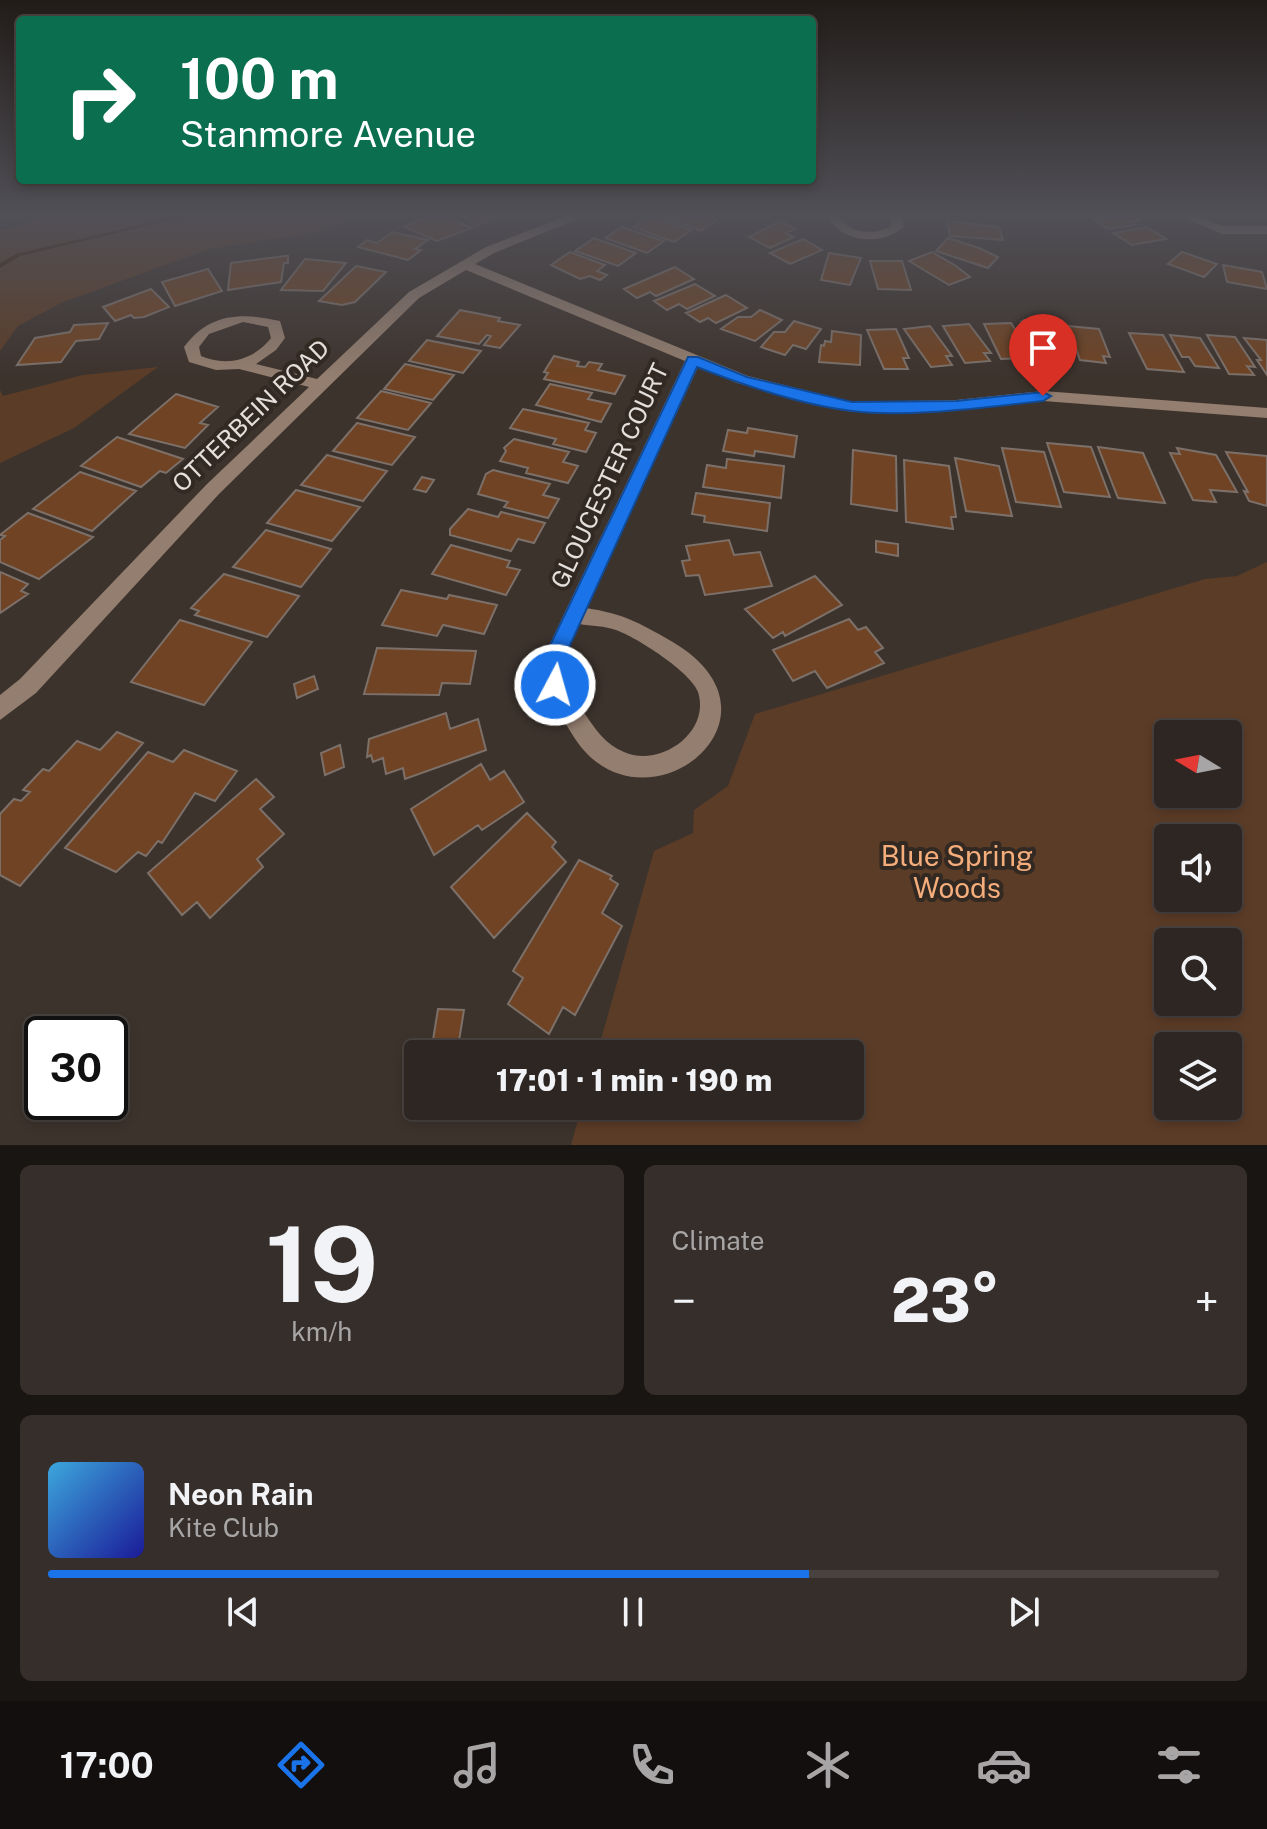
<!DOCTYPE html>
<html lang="en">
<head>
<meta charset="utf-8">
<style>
  :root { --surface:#2e2622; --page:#362e2a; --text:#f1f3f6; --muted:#a7a5a5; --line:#494340; --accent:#1a73e8 }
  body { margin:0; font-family:"Public Sans",sans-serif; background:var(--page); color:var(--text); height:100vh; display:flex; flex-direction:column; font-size:30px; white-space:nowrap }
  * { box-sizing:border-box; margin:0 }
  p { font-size:26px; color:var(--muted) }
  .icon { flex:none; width:44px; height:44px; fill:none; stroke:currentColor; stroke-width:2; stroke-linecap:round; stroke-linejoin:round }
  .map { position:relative; height:1145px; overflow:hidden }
  .panel { display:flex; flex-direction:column; gap:20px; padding:20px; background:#191513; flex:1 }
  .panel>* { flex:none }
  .banner { position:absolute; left:16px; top:16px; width:800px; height:168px; border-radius:8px; box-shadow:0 4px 12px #0003,0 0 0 2px var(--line); background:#0b6e4f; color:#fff; overflow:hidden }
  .needle { width:52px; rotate:280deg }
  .controls { position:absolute; left:1154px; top:720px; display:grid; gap:16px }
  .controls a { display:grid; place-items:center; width:88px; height:88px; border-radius:8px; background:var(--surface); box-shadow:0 4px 12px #0003,0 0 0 2px var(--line); font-size:40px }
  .speed { position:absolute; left:24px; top:1016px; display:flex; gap:16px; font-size:40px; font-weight:700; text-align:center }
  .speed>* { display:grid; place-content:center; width:104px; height:104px; border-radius:50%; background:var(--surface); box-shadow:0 4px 12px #0003,0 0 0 2px var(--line); line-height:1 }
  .speed .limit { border:4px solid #111; border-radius:12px; background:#fff; color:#111 }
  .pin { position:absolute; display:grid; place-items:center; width:68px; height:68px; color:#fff; margin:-82px -34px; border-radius:50% 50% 50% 0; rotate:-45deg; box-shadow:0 0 8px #0007 }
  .pin .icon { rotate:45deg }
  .me { position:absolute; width:88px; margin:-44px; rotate:6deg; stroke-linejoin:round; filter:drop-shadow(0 0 6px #0008) }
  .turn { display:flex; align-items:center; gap:28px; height:168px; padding:0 32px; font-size:36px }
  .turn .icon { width:104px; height:104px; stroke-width:2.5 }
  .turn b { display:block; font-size:56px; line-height:68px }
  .big { font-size:60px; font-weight:800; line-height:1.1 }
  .panel .widget { flex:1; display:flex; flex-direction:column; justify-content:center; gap:12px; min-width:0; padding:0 28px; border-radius:12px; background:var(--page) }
  .panel .dial { align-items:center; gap:0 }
  .dial b { font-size:104px; line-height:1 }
  .song { display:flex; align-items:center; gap:24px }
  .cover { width:96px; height:96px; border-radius:12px; background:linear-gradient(135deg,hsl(200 70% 55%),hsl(240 70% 35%)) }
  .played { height:8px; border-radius:4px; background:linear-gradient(90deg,var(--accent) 65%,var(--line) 65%) }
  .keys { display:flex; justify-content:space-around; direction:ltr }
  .heat { display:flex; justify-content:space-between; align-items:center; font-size:44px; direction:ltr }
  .panel .tiles { flex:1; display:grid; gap:20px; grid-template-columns:1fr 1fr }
  .widget:last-child { grid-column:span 2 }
  .trip { position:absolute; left:404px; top:1040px; width:460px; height:80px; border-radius:8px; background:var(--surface); box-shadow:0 4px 12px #0003,0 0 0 2px var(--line); font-weight:800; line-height:80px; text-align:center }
  .dock { display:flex; height:128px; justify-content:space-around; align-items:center; background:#120f0e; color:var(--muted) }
  .dock .icon { width:56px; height:56px }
  .dock .selected { color:var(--accent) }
  .dock b { font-size:36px; color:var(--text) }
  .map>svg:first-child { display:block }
  .green { fill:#5b3c27; fill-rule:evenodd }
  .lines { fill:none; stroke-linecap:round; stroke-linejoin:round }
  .stream { fill:#3a1b02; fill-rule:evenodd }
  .building { fill:#6f4323; stroke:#7c7069; stroke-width:2 }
  .minor { fill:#937e6f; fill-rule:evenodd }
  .route { fill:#1a73e8; stroke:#114b97; stroke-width:2 }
  .labels { text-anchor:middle; stroke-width:8; stroke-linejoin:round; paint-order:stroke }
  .street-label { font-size:24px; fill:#e5dfdb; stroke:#332923 }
  .near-park-label { font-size:28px; fill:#f4ad7b; stroke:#332923 }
</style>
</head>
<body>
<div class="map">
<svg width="1267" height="1145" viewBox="0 0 1267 1145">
  <rect width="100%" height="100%" fill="#3d332d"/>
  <!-- green -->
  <path class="green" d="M51,216H362L312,233L209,249L61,303L18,326L0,351V231Z
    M158,367L74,428L0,463V390L3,396L83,375Z
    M1267,562V1145H571L582,1106H850V1054H597L654,851L693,833L694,810L728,786L755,714L1205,579L1237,576ZM1228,734V794H1168V734ZM1228,838V898H1168V838ZM1228,942V1002H1168V942ZM1228,1046V1106H1168V1046Z"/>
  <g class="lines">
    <!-- stream -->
    <path class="stream" d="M177,216H189L20,256L0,268V263L16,254Z"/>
  </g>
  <!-- building -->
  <path class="building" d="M426,216H445L472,228L437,241L404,227Z
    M461,216H498L477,226Z
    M652,216L691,230L674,242L633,227Z
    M662,216H709L717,220L701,231Z
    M1116,216H1133L1139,220L1130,222L1135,225L1108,229L1094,220Z
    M780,221L796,229L786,233L794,237L770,248L749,237Z
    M947,221L999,227L1003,240L950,236Z
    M622,227L664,241L647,253L605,238Z
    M1147,227L1166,239L1132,245L1113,233Z
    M392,232L428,240L415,249L421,250L408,260L358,247L367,240L377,243Z
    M594,238L636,253L618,266L575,251Z
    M948,238L979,248L998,257L988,268L936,251Z
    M803,239L822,250L790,264L770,253Z
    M570,252L605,265L597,271L607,275L600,280L590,276L580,279L551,265Z
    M932,252L956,266L970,277L949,285L909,261Z
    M1182,252L1217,264L1204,277L1168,264Z
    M829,253L861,258L850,285L821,280Z
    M285,256H288V263H284L281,282L228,290L231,263Z
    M305,259L346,263L323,291L281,290Z
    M870,261H902L911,290L878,289Z
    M1223,265L1262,272L1267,289L1227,282Z
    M356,266L386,272L355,302L342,305L319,301Z
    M675,267L694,279L656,296L650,292L637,298L624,289Z
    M208,269L222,291L175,306L162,282Z
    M695,284L715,296L687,309L679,304L667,310L654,301Z
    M151,289L169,307L144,317L134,318L131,315L115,321L103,307Z
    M726,295L747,308L716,323L708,318L700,322L686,313Z
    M460,310L500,318L498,321L520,325L500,348L484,345L491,336L487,335L479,344L437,336Z
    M760,310L782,320L755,341L721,329L738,317H751Z
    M1024,320L1055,323L1069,347H1060L1065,357L1038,356L1021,322Z
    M794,321L821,329L806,349L793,345L785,355L761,347L774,332H785Z
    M108,323L99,339L76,341L61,362L17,365L35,338L70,332L74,325Z
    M1011,323L1028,349L1022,350L1027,358L1001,359L984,324Z
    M969,324L991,353H984L990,361L965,363L943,326Z
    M930,326L952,356H946L952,365L931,367L904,329Z
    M1068,326L1099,329L1110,357L1103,356L1106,363L1080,360Z
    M896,329L909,358H903L908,369H884L867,330Z
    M832,331L861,335L860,365L819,362L821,345L824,346L825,341L831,342Z
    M1129,333L1163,335L1184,372L1147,369Z
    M1170,335L1200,338L1219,368L1195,366L1189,357H1182Z
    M1207,335L1235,337L1255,367L1247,366L1254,375L1229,374Z
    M1244,338L1267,340V375L1257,360H1261Z
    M427,340L481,351L463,373L409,361Z
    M554,356L579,362L577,366L585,367L589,362L602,364L598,370L625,376L615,394L544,379L548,373L544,372Z
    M405,364L454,375L433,400L384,389Z
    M550,384L592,393L588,399L611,404L601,422L536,405Z
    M381,391L431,403L408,430L357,418Z
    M176,394L218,407L200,423L208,425L185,448L129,434Z
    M523,409L589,423L585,430L596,433L586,452L553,444L556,439L510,428Z
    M357,423L415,437L392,465L333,451Z
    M748,428L797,436L794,457L755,451L754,456L723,451L728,430L747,433Z
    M117,437L183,459L166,473L160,471L141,487L81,466Z
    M514,439L569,452L563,462L578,466L568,483L526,473L528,468L500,461L506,451L504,448Z
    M1047,443L1091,447L1110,497L1064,492Z
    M1098,447L1143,453L1165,503L1118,498Z
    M1002,448L1044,452L1061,507L1016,502Z
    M1177,448L1216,455L1237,492L1210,490L1216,502L1193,500L1170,453L1180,454Z
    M853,450L896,456L897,511L851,504Z
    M1226,452L1267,456V506L1249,501L1244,491L1248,492Z
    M327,455L387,471L363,501L301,485Z
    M955,458L999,466L1012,516L966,511Z
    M727,459L784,466L781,498L703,487L707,465L726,468Z
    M904,460L949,466L956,517H951L953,529L906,522Z
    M493,470L550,484L543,495L559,499L548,518L504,507L508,502L478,494L486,474Z
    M80,472L136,491L92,531L33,509Z
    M422,477L434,480L426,492L414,489Z
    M296,490L360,507L332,541L267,523Z
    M696,493L770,503L767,531L704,522L705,516L692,514Z
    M468,509L498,517L501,512L545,523L534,543L518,539L511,551L450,535V529Z
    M28,513L93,537L39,579L0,562V540L5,536L0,535Z
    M266,530L331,549L301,587L233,567Z
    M729,540L734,555L760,552L772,586L705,595L699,575L686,576L682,561L690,560L686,546Z
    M876,541L898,544V556L876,552Z
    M451,545L510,561L507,567L520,570L506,595L432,574Z
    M0,572L28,584L21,591L28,594L0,613Z
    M224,574L299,596L267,637L195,615L199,611L191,608Z
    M815,576L842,605L785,636L783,632L773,638L745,609Z
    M401,590L447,599L449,595L497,605L484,634L443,625L437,636L382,625Z
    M849,619L858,630L866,627L883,648L875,652L884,663L827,688L815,671L793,681L773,650Z
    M180,620L252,642L204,705L131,682Z
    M377,648L476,651L470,684L442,683L439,695L364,694Z
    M314,676L318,689L297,698L294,684Z
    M446,713L450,729L478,719L486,750L405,779L403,768L386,774L383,758L373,762L371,755L367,757L369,739Z
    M117,732L143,743L20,886L0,875V814L14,799L21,801L30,792L23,790L43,769L49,771L77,741L100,750Z
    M340,745L344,767L325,775L321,753Z
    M184,750L237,771L215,801L195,793L162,843L158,841L146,856L138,852L116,872L65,848L148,752L173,762Z
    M481,764L490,780L504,771L524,802L482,830L478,825L434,855L411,809Z
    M256,779L274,797L260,809L284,834L257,859L263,867L210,918L197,902L182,915L148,873Z
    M527,813L556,842L552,847L566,862L494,938L451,887Z
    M579,860L612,876L610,879L618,884L602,913L622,926L575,1015L563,1007L549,1034L508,1004L523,978L513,971Z
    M438,1009L464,1010L459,1041L452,1054H441L433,1040Z"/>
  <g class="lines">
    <!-- minor -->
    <path class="minor" d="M567,216H585L494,253L475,264L748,376L852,402L956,400L1043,391L1267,408V418L1043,401L956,410L852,412L737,383L698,367L586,608C624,614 638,622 671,641C804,718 638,845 572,734C553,702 544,695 544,656L685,361L466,270L419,298L219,494L36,693L0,720V695L20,679L207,484L309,387L239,369L216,370L189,362L184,347C209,313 241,312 280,321L285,338L276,350L256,364L317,379L409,292L486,247ZM243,322L268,327L271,338C254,360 226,367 201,356L199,347L209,334ZM579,624C591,626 605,626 616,630C636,637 691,672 698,692C711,733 659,768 624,752C605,744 596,730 585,714C560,673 561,667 579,624Z
      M827,216H839C851,235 874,235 892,226L889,216H901L904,227C882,246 841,243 827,216Z
      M1179,216H1197L1223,226H1267V234H1222Z"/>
  </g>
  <!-- sky -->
  <linearGradient id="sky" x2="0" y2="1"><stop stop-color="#221c19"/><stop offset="0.57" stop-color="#515057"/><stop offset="1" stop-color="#515057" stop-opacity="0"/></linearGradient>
  <rect width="1267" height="377" fill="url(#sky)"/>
  <!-- route -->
  <path class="route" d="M688,357H698L747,377L852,402L956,401L1043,392L1051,396L1043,401C984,407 910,418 852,411C802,405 743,385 697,367L565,656L562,691L555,694L548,691L545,656Z"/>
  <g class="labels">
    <!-- street labels -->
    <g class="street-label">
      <text transform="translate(251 416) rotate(-44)" y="8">OTTERBEIN ROAD</text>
      <text transform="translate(610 476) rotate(-65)" y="8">GLOUCESTER COURT</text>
    </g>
    <!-- near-park labels -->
    <g class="near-park-label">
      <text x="957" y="866">Blue Spring<tspan x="957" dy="32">Woods</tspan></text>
    </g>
  </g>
</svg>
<div class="controls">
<a><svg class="needle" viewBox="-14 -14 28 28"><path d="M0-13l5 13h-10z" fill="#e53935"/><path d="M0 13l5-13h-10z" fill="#a7a5a5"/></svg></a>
<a><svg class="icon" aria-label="sound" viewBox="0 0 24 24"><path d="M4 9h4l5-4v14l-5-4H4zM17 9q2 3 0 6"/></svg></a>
<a><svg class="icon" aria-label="search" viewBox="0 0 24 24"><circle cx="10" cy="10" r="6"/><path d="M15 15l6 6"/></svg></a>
<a><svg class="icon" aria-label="layers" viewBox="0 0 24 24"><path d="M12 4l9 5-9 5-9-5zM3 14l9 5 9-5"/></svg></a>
</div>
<div class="speed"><div class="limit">30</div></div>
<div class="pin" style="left:1043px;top:396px;background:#d93025"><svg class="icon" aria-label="arrive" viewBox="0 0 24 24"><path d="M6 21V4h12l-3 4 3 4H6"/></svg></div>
<svg class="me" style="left:555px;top:685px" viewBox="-20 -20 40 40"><circle r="17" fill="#1a73e8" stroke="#fff" stroke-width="3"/><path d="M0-11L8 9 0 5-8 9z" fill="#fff"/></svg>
<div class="trip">17:01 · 1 min · 190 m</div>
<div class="banner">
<div class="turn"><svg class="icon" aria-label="right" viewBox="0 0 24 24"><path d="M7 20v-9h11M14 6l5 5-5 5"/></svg><div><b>100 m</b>Stanmore Avenue</div></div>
</div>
</div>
<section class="panel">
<div class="tiles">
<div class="widget dial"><b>19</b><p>km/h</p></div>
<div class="widget"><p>Climate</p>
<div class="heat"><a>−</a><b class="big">23°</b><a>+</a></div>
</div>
<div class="widget">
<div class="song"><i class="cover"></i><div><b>Neon Rain</b><p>Kite Club</p></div></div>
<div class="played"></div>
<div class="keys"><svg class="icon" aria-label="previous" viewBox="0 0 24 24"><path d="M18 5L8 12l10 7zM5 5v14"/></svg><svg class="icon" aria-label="pause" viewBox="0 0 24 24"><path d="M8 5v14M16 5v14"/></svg><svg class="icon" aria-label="next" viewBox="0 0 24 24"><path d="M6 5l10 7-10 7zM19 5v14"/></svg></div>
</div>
</div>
</section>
<nav class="dock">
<b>17:00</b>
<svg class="icon selected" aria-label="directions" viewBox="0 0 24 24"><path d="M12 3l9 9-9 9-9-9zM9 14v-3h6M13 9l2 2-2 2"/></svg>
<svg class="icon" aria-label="music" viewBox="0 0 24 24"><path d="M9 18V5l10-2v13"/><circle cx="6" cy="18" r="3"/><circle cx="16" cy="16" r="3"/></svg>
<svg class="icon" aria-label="phone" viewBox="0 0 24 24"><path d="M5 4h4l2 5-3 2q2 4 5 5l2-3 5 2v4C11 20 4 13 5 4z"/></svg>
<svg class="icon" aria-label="climate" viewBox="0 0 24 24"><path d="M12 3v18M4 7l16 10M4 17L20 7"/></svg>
<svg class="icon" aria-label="car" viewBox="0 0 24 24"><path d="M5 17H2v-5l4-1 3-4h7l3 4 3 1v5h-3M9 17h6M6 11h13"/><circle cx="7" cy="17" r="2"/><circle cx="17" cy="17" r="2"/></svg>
<svg class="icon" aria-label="filters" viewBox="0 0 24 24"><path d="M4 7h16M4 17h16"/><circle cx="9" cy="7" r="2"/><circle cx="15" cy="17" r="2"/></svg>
</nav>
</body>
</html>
